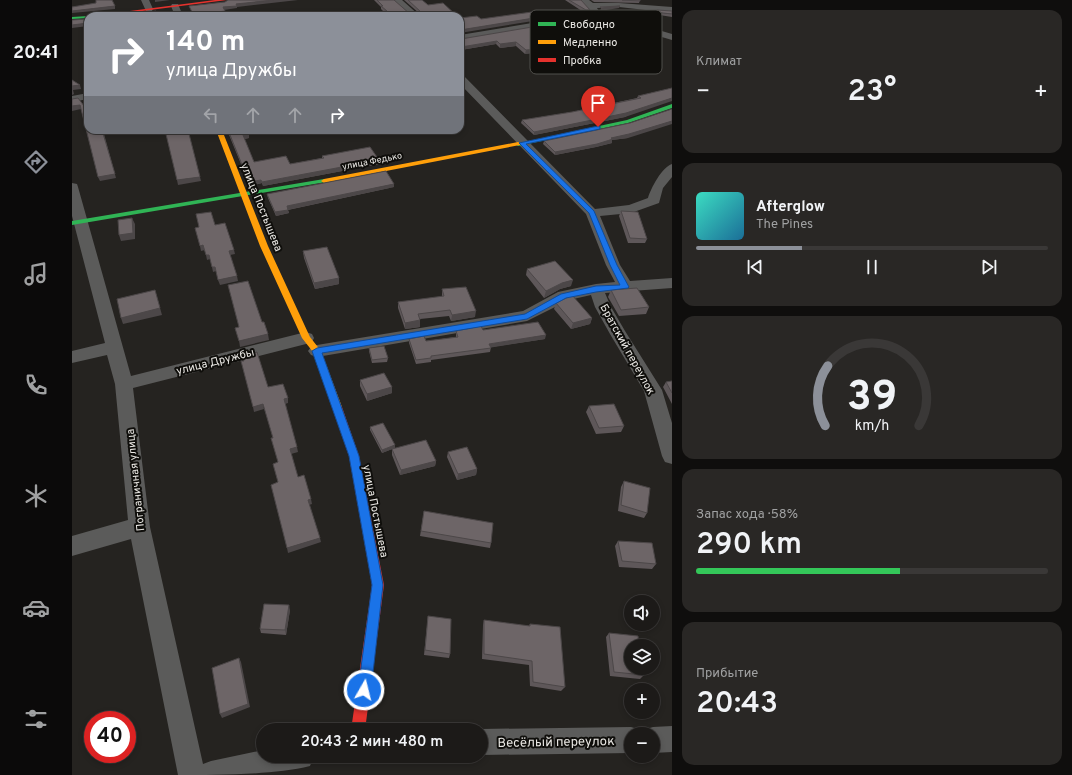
<!DOCTYPE html>
<html lang="ru">
<head>
<meta charset="utf-8">
<style>
  :root { --surface:#1c1a18; --page:#292725; --text:#f1f3f6; --muted:#a0a1a2; --line:#3a3837; --accent:#8c9099 }
  body { margin:0; font-family:Overpass,sans-serif; background:var(--page); color:var(--text); height:100vh; display:flex; flex-direction:column; font-size:15px; white-space:nowrap }
  * { box-sizing:border-box; margin:0 }
  p { font-size:13px; color:var(--muted) }
  .icon { flex:none; width:22px; height:22px; fill:none; stroke:currentColor; stroke-width:2; stroke-linecap:round; stroke-linejoin:round }
  .map { position:relative; flex:1; overflow:hidden }
  .details { display:flex; flex-direction:column; gap:10px; padding:10px; background:#0f0e0d; width:400px }
  .details>* { flex:none }
  .hud { position:absolute; left:12px; top:12px; width:380px; height:122px; border-radius:12px; box-shadow:0 2px 6px #0003,0 0 0 1px var(--line); background:#8c9099; color:#fff; overflow:hidden }
  .tools { position:absolute; left:552px; top:595px; display:grid; gap:8px }
  .tools a { display:grid; place-items:center; width:36px; height:36px; border-radius:50%; background:var(--surface); box-shadow:0 2px 6px #0003,0 0 0 1px var(--line); font-size:20px }
  .speed { position:absolute; left:12px; top:711px; display:flex; gap:8px; font-size:20px; font-weight:700; text-align:center }
  .speed>* { display:grid; place-content:center; width:52px; height:52px; border-radius:50%; background:var(--surface); box-shadow:0 2px 6px #0003,0 0 0 1px var(--line); line-height:1 }
  .speed .limit { border:6px solid #d22; background:#fff; color:#111 }
  .pin { position:absolute; display:grid; place-items:center; width:34px; height:34px; color:#fff; margin:-41px -17px; border-radius:50% 50% 50% 0; rotate:-45deg; box-shadow:0 0 4px #0007 }
  .pin .icon { rotate:45deg }
  .me { position:absolute; width:44px; margin:-22px; rotate:8deg; stroke-linejoin:round; filter:drop-shadow(0 0 3px #0008) }
  .turn { display:flex; align-items:center; gap:14px; height:84px; padding:0 16px; font-size:18px }
  .turn .icon { width:52px; height:52px; stroke-width:2.5 }
  .turn b { display:block; font-size:28px; line-height:34px }
  .lanes { display:flex; align-items:center; height:38px; padding:0 16px; background:#0003; justify-content:center; gap:20px; direction:ltr }
  .lanes .off { opacity:.35 }
  .big { font-size:30px; font-weight:600; line-height:1.1 }
  .details .card { flex:1; display:flex; flex-direction:column; justify-content:center; gap:6px; min-width:0; padding:0 14px; border-radius:12px; background:var(--page) }
  .details .dial { align-items:center; gap:0 }
  .dial svg { height:104px; overflow:visible; fill:none; stroke:var(--line); stroke-width:7; stroke-linecap:round; text-anchor:middle }
  .dial text { fill:var(--text); stroke:none }
  .song { display:flex; align-items:center; gap:12px }
  .cover { width:48px; height:48px; border-radius:6px; background:linear-gradient(135deg,hsl(170 70% 55%),hsl(200 70% 35%)) }
  .played { height:4px; border-radius:2px; background:linear-gradient(90deg,var(--accent) 30%,var(--line) 30%) }
  .keys { display:flex; justify-content:space-around; direction:ltr }
  .heat { display:flex; justify-content:space-between; align-items:center; font-size:22px; direction:ltr }
  .charge { height:6px; border-radius:3px; background:linear-gradient(90deg,#34c759 58%,var(--line) 0) }
  .trip { position:absolute; left:184px; top:723px; width:232px; height:40px; border-radius:20px; background:var(--surface); box-shadow:0 2px 6px #0003,0 0 0 1px var(--line); font-weight:600; line-height:40px; text-align:center }
  main { display:flex; flex:1; min-height:0 }
  .menu { display:flex; flex-direction:column; width:72px; justify-content:space-around; align-items:center; background:#0b0a0a; color:var(--muted) }
  .menu .icon { width:28px; height:28px }
  .menu .current { color:var(--accent) }
  .menu b { font-size:18px; color:var(--text) }
  .map>svg:first-child { display:block }
  .lines { fill:none; stroke-linecap:round; stroke-linejoin:round }
  .street { fill:#5b5b5a; fill-rule:evenodd }
  .fast { fill:#30b455; fill-rule:evenodd }
  .slow { fill:#ff9f0a; fill-rule:evenodd }
  .jam { fill:#e5322d; fill-rule:evenodd }
  .wall { fill:#5e5759 }
  .shaded-wall { fill:#4c4748 }
  .building { fill:#6d6567; stroke:#4c4748 }
  .route { fill:#1a73e8; stroke:#114b97 }
  .labels { text-anchor:middle; stroke-width:4; stroke-linejoin:round; paint-order:stroke }
  .far-street-label { font-size:9px; fill:#ebe9e5; stroke:#0f0e0b }
  .street-label { font-size:11px; fill:#ebe9e5; stroke:#0f0e0b }
  .near-street-label { font-size:13px; fill:#ebe9e5; stroke:#0f0e0b }
  .key { fill:#0f0e0b; stroke:#51504c; stroke-width:1 }
  .key-label { font-size:11px; fill:#ebe9e5 }
</style>
</head>
<body>
<main>
<nav class="menu">
<b>20:41</b>
<svg class="icon current" aria-label="directions" viewBox="0 0 24 24"><path d="M12 3l9 9-9 9-9-9zM9 14v-3h6M13 9l2 2-2 2"/></svg>
<svg class="icon" aria-label="music" viewBox="0 0 24 24"><path d="M9 18V5l10-2v13"/><circle cx="6" cy="18" r="3"/><circle cx="16" cy="16" r="3"/></svg>
<svg class="icon" aria-label="phone" viewBox="0 0 24 24"><path d="M5 4h4l2 5-3 2q2 4 5 5l2-3 5 2v4C11 20 4 13 5 4z"/></svg>
<svg class="icon" aria-label="climate" viewBox="0 0 24 24"><path d="M12 3v18M4 7l16 10M4 17L20 7"/></svg>
<svg class="icon" aria-label="car" viewBox="0 0 24 24"><path d="M5 17H2v-5l4-1 3-4h7l3 4 3 1v5h-3M9 17h6M6 11h13"/><circle cx="7" cy="17" r="2"/><circle cx="17" cy="17" r="2"/></svg>
<svg class="icon" aria-label="filters" viewBox="0 0 24 24"><path d="M4 7h16M4 17h16"/><circle cx="9" cy="7" r="2"/><circle cx="15" cy="17" r="2"/></svg>
</nav>
<div class="map">
<svg width="600" height="775" viewBox="0 0 600 775">
  <rect width="100%" height="100%" fill="#252320"/>
  <g class="lines">
    <!-- street -->
    <path class="street" d="M69,0H77L81,9L80,11H74Z
      M321,0H330L348,16H339Z
      M508,0H517L521,3H547L600,7V13L547,7L525,8L528,13L600,34V40L525,18L388,41V35L520,13Z
      M100,4H106L111,16H103L99,6Z
      M388,75L392,76L523,209L557,205L576,198C579,188 590,167 600,164V177L591,188L587,203L559,213L528,216L548,265L558,281L600,278V288L533,293L539,307L553,331L590,390L600,423V464L593,462L590,456L572,391L538,334L523,307L519,295L497,300L455,321L245,357L239,355L236,351L239,347L245,345L451,311L486,292L524,284L543,282L534,265L514,214L388,84Z
      M16,93V99L0,102V96Z
      M0,183L5,184L6,187L59,376L234,332L240,334L242,338L240,342L234,344L61,388L78,527L131,764L139,761L191,750V756H242L238,766C201,775 146,775 106,775L59,539L0,556V536L56,520L43,384L35,355L0,363V351L33,343L0,216Z
      M600,726V752L581,753V734H570L571,730L581,727Z
      M559,727L569,730L570,734H559V753L409,755V730H405L409,729Z"/>
    <!-- fast -->
    <path class="fast" d="M16,16V18L0,19V17L16,16H17Z
      M600,104V108L556,123L446,146L443,144L555,120Z
      M252,179L254,180V182L0,225V221Z"/>
    <!-- slow -->
    <path class="slow" d="M144,130H150L196,246L238,337L249,351L270,407L268,410H262L260,407L241,352L230,338L188,246Z
      M446,142L448,143V145L252,183L249,181L252,179Z"/>
    <!-- jam -->
    <path class="jam" d="M143,0H155L32,16H19Z
      M265,403L268,404L270,407L287,456L312,585L293,730H279L300,585L277,456L260,407L262,404Z"/>
  </g>
  <!-- wall -->
  <path class="wall" d="M302,0H322L338,14H348L332,0H350L356,5L385,16H306L305,15V12L311,11L309,9V7Z
    M493,0H509L518,10L517,12L513,13Z
    M519,0H568L567,3L522,2Z
    M582,12L600,14V17L581,14Z
    M488,31L487,34L463,38L474,51L453,54L444,46L428,48L424,44L389,50H388V39H389Z
    M600,88L553,117L462,135L449,123L450,120L500,112L565,98L566,96Z
    M558,123L556,138L540,140V143L524,147L483,155L471,144L472,141Z
    M155,130H175L177,138L172,139L182,162L218,164L250,158V156L307,160V164L191,186L190,183L178,186Z
    M322,187L216,210L217,213L204,216L196,198L195,194Z
    M549,211L575,239L573,243H556L547,216Z
    M231,251L267,278V284L243,289L232,258Z
    M455,269L499,286L488,289L472,298L454,275Z
    M370,289L403,317L379,321L377,316L348,319V327L333,329L326,308V302L370,297Z
    M539,290L577,307L574,314L547,316L536,297Z
    M484,303L520,318L518,324L499,329L482,309Z
    M411,330L473,339L419,347L418,352L359,360V362L344,364L337,343V339L354,341L384,337V331Z
    M297,348L316,358L315,362L300,363L297,351Z
    M288,380L320,387V393L295,401L288,386Z
    M600,381V404L591,387L594,382Z
    M517,406L552,426L549,432L524,434L514,412Z
    M298,427L323,448L364,461L363,466L328,475L320,455V449L310,453L298,430Z
    M376,452L405,469L404,475L385,480L375,457Z
    M552,481L575,513L572,518L546,511L549,487Z
    M352,511L419,543L418,548L348,536Z
    M546,541L584,564L580,569L547,567L543,546Z
    M218,610L214,635L189,633L188,629Z
    M356,616L378,654L377,658L352,655Z
    M412,620L457,626L458,624L493,687L489,691L458,686L457,665L410,659L411,625Z
    M537,633L572,675L568,679L538,676L534,637Z"/>
  <!-- shaded-wall -->
  <path class="shaded-wall" d="M83,0H98L83,2Z
    M202,0H226L165,7V8L152,10L151,7L164,4Z
    M43,6V9L0,13V11Z
    M548,6L547,8L528,11L529,8Z
    M514,10H518L517,12L513,13Z
    M153,11L154,14L138,16L137,13Z
    M468,17L467,20L388,33V30Z
    M16,23V26L0,28V25Z
    M488,31L487,34L459,39L460,35Z
    M425,41L424,44L389,50V47Z
    M444,42V46L428,48V44Z
    M475,48L474,51L453,54L454,50Z
    M8,85L9,89L1,90L2,94L0,95V86Z
    M600,98V101L553,117L462,135V132Z
    M8,105L9,109L0,111V106Z
    M600,121V124L556,138L540,140V143L524,147L483,155V152Z
    M31,130L44,178L28,181L26,177Z
    M177,134V138L171,139V135Z
    M307,160V164L191,186L190,182Z
    M128,177L129,181L106,185L105,180Z
    M189,180L190,183L178,186L177,182Z
    M322,184V187L215,210V206Z
    M216,210L217,213L204,216L203,212Z
    M60,218L63,224V239L49,241L47,235Z
    M131,245L133,250L129,251L128,246Z
    M162,250L163,254L158,255L157,251Z
    M134,255H137L138,259L135,260Z
    M140,267H143L144,271L141,272Z
    M165,276L166,281L148,285L146,280Z
    M267,278V284L243,289L242,283Z
    M501,280L499,286L488,289L472,298L474,291L490,283Z
    M83,290L90,315L51,324L49,318Z
    M404,311L403,317L379,321L380,315Z
    M520,318L518,324L499,329L501,323Z
    M348,320V327L333,329V323Z
    M196,334L197,340L168,347L167,341Z
    M474,335L473,339L416,348L417,344Z
    M320,387V393L295,401V394Z
    M216,398V403L213,404L212,399Z
    M191,404L192,409L182,412L181,407Z
    M323,445V448L310,453V450Z
    M225,447L226,452L219,454L218,449Z
    M364,461L363,466L328,475L329,470Z
    M405,469L404,475L385,480L386,474Z
    M239,499L240,504L237,505L236,500Z
    M248,538L249,542L216,553L215,548Z
    M217,605L218,610L214,635L213,630Z
    M167,658L169,662L178,707L150,718L148,714Z"/>
  <!-- building -->
  <path class="building" d="M24,0H40L43,6L0,11V7L24,3Z
    M156,0H202L164,4L165,6L151,7L153,11L137,13L139,16H122L117,6L153,2Z
    M305,0H322L338,14H348L350,13L336,0H350L356,5L371,3L385,16H313L305,12L315,11L309,6H311Z
    M497,0H509L518,10H514Z
    M550,0H568V1Z
    M548,6L529,8L528,7Z
    M585,10L600,11V14L582,12Z
    M84,11L85,16H70L69,13Z
    M460,12L468,17L388,30V31V18L405,16L409,19Z
    M17,15H46L47,16H16Z
    M16,16V23L0,25V20L15,19Z
    M478,24L488,31L460,35L475,48L454,50L444,42L428,44L425,41L389,47L388,46V39H389Z
    M0,80L8,85L0,86Z
    M600,88V98L554,113L462,132L450,120L500,112L569,98L566,96Z
    M6,98L16,111V130H30L43,174L26,177L8,105L0,106V99Z
    M600,109V121L557,134L539,138L541,139L525,144L483,152L472,141L558,123Z
    M93,130H116L128,177L105,180Z
    M156,130H175L177,134L171,135L182,162L214,156L218,164L252,158L250,156L298,147L307,160L190,182L189,180L177,182Z
    M314,171L322,184L215,206L216,210L203,212L195,194Z
    M549,211L566,212L575,239L558,238Z
    M139,212L143,225L153,223L162,250L157,251L165,276L146,280L143,267H140L137,255H134L131,245L128,246L123,228L127,227L124,214Z
    M60,218L61,233L47,235L46,220Z
    M255,247L267,278L242,283L231,251Z
    M483,261L501,280L490,283L474,291L455,269Z
    M176,281L190,322H192L196,334L167,341L163,328L167,327L156,285Z
    M394,287L404,311L380,315L378,310L346,314L348,320L333,323L326,302L372,296L370,289Z
    M565,288L577,307L549,310L539,290Z
    M83,290L88,308L49,318L45,299Z
    M500,295L520,318L501,323L484,303Z
    M466,322L474,335L417,344L419,348L359,356V358L344,360L337,339L352,336L354,341L386,337L384,331L409,326L411,330Z
    M312,346L316,358L300,360L297,348Z
    M185,352L196,387L211,384L216,398L212,399L225,447L218,449L226,477L232,475L239,499L236,500L248,538L215,548L199,485L206,482L201,464L206,462L199,438H201L191,404L181,407L169,361H172L170,356Z
    M312,373L320,387L295,394L288,380Z
    M600,381V393L594,382Z
    M542,404L552,426L527,428L517,406Z
    M311,423L323,445L310,450L298,427Z
    M354,440L364,461L329,470L320,449Z
    M395,447L405,469L386,474L376,452Z
    M552,481L578,488L575,513L549,505Z
    M352,511L421,523L419,543L349,531Z
    M546,541L580,543L584,564L550,561Z
    M192,604L217,605L213,630L188,629Z
    M356,616L379,619L378,654L353,650Z
    M412,620L458,626V624L488,627L493,687L461,682L460,661L412,654Z
    M537,633L566,636L567,646H559V668H571L572,675L542,672Z
    M167,658L176,704L148,714L140,668Z"/>
  <!-- route -->
  <path class="route" d="M526,126H528V129L454,144L522,211L545,265L557,287L556,288L524,292L494,298L455,319L250,353L287,456L311,585L299,690L297,694L292,696L288,694L286,690L300,585L277,456L240,351L245,348L453,314L489,294L524,286L548,285L538,265L517,213L447,143Z"/>
  <g class="labels">
    <!-- far-street labels -->
    <g class="far-street-label">
      <text transform="translate(300 161) rotate(-11)" y="3">улица Федько</text>
    </g>
    <!-- street labels -->
    <g class="street-label">
      <text transform="translate(190 207) rotate(68)" y="4">улица Постышева</text>
      <text transform="translate(556 349) rotate(61)" y="4">Братский переулок</text>
      <text transform="translate(143 361) rotate(-14)" y="4">улица Дружбы</text>
      <text transform="translate(63 480) rotate(-96)" y="4">Пограничная улица</text>
      <text transform="translate(304 511) rotate(79)" y="4">улица Постышева</text>
    </g>
    <!-- near-street labels -->
    <g class="near-street-label">
      <text transform="translate(484 741) rotate(-1)" y="5">Весёлый переулок</text>
    </g>
  </g>
  <!-- legend -->
  <rect x="458" y="10" width="132" height="64" rx="6" class="key"/>
  <rect x="466" y="22" width="18" height="4" fill="#30b455"/>
  <rect x="466" y="40" width="18" height="4" fill="#ff9f0a"/>
  <rect x="466" y="58" width="18" height="4" fill="#e5322d"/>
  <g class="key-label">
    <text x="491" y="28">Свободно</text>
    <text x="491" y="46">Медленно</text>
    <text x="491" y="64">Пробка</text>
  </g>
</svg>
<div class="tools">
<a><svg class="icon" aria-label="sound" viewBox="0 0 24 24"><path d="M4 9h4l5-4v14l-5-4H4zM17 9q2 3 0 6"/></svg></a>
<a><svg class="icon" aria-label="layers" viewBox="0 0 24 24"><path d="M12 4l9 5-9 5-9-5zM3 14l9 5 9-5"/></svg></a>
<a>+</a>
<a>−</a>
</div>
<div class="speed"><div class="limit">40</div></div>
<div class="pin" style="left:526px;top:127px;background:#d93025"><svg class="icon" aria-label="arrive" viewBox="0 0 24 24"><path d="M6 21V4h12l-3 4 3 4H6"/></svg></div>
<svg class="me" style="left:292px;top:690px" viewBox="-20 -20 40 40"><circle r="17" fill="#1a73e8" stroke="#fff" stroke-width="3"/><path d="M0-11L8 9 0 5-8 9z" fill="#fff"/></svg>
<div class="trip">20:43 · 2 мин · 480 m</div>
<div class="hud">
<div class="turn"><svg class="icon" aria-label="right" viewBox="0 0 24 24"><path d="M7 20v-9h11M14 6l5 5-5 5"/></svg><div><b>140 m</b>улица Дружбы</div></div>
<div class="lanes"><svg class="icon off" aria-label="left" viewBox="0 0 24 24"><path d="M17 20v-9H6M10 6l-5 5 5 5"/></svg><svg class="icon off" aria-label="ahead" viewBox="0 0 24 24"><path d="M12 20V5M6 11l6-6 6 6"/></svg><svg class="icon off" aria-label="ahead" viewBox="0 0 24 24"><path d="M12 20V5M6 11l6-6 6 6"/></svg><svg class="icon" aria-label="right" viewBox="0 0 24 24"><path d="M7 20v-9h11M14 6l5 5-5 5"/></svg></div>
</div>
</div>
<section class="details">
<div class="card"><p>Климат</p>
<div class="heat"><a>−</a><b class="big">23°</b><a>+</a></div>
</div>
<div class="card">
<div class="song"><i class="cover"></i><div><b>Afterglow</b><p>The Pines</p></div></div>
<div class="played"></div>
<div class="keys"><svg class="icon" aria-label="previous" viewBox="0 0 24 24"><path d="M18 5L8 12l10 7zM5 5v14"/></svg><svg class="icon" aria-label="pause" viewBox="0 0 24 24"><path d="M8 5v14M16 5v14"/></svg><svg class="icon" aria-label="next" viewBox="0 0 24 24"><path d="M6 5l10 7-10 7zM19 5v14"/></svg></div>
</div>
<div class="card dial"><svg viewBox="0 0 100 80">
<path d="M14 69A42 42 0 1 1 86 69"/>
<path d="M14 69A42 42 0 0 1 16 23" stroke="#8c9099"/>
<text x="50" y="56" font-size="32" font-weight="700">39</text>
<text x="50" y="72" font-size="11">km/h</text>
</svg></div>
<div class="card"><p>Запас хода · 58%</p><b class="big">290 km</b><div class="charge"></div></div>
<div class="card"><p>Прибытие</p><b class="big">20:43</b></div>
</section>
</main>
</body>
</html>
